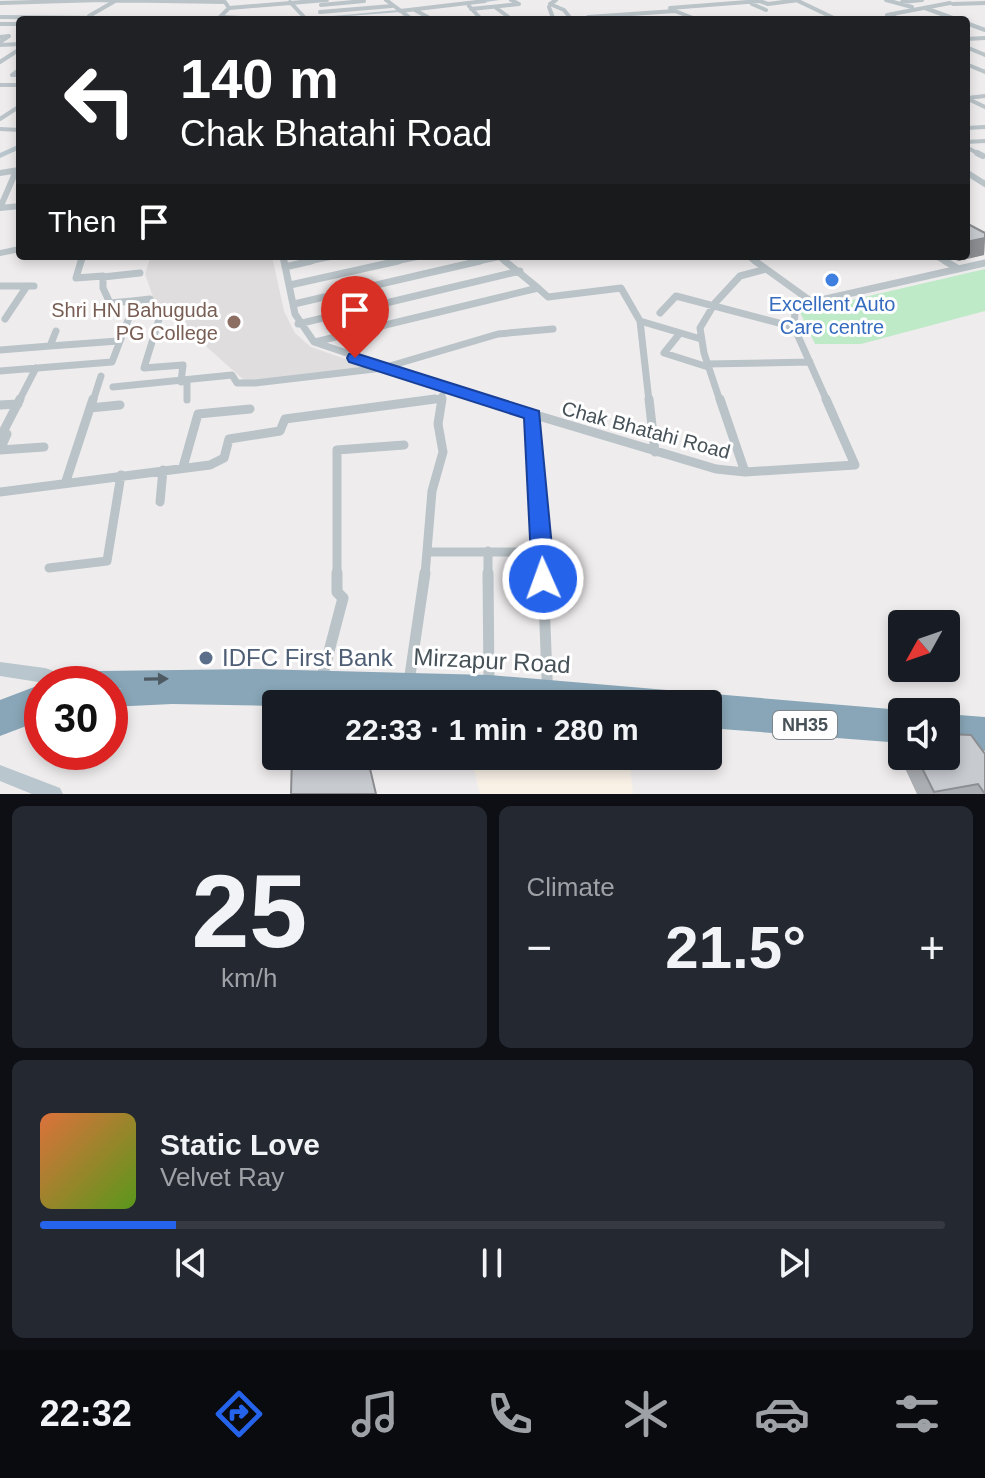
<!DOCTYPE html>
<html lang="en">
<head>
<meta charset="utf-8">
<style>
  :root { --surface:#171b24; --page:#242831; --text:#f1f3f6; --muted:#9ea1a6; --line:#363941; --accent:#2563eb }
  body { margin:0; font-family:Arial,sans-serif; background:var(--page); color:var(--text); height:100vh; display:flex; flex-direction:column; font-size:30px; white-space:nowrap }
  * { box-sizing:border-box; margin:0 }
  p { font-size:26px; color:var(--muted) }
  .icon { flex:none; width:44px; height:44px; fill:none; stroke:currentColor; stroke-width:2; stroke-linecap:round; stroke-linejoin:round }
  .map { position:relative; height:794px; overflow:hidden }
  .panel { display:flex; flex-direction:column; gap:12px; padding:12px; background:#0d0f14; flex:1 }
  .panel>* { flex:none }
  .banner { position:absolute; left:16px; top:16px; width:954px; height:244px; border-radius:8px; box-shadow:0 4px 12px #0003; background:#202124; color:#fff; overflow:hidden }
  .needle { width:52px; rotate:230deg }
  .tools { position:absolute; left:888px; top:610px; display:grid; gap:16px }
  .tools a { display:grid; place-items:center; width:72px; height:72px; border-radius:8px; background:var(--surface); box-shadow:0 4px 12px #0003; font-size:40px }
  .speed { position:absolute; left:24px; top:666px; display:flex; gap:16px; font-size:40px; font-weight:700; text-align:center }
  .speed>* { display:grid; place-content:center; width:104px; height:104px; border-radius:50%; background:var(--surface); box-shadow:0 4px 12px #0003; line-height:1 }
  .speed .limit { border:12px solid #d22; background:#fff; color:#111 }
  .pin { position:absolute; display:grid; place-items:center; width:68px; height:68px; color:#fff; margin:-82px -34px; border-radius:50% 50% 50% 0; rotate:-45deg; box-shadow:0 0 8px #0007 }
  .pin .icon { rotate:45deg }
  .me { position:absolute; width:88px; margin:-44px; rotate:358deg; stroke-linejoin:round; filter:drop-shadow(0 0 6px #0008) }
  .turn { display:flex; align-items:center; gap:28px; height:168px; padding:0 32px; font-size:36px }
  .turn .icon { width:104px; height:104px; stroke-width:2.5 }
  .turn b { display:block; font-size:56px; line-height:68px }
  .then { display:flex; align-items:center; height:76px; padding:0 32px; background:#0003; gap:16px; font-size:30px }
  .big { font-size:60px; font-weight:600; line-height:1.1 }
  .panel .widget { flex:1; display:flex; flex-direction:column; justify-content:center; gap:12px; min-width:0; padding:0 28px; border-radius:12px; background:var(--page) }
  .panel .dial { align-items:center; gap:0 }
  .dial b { font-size:104px; line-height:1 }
  .song { display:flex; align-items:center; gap:24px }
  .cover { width:96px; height:96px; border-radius:12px; background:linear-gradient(135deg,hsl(20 70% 55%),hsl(90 70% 35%)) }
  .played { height:8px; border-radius:4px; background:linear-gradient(90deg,var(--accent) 15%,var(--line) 15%) }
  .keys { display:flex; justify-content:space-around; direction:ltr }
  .heat { display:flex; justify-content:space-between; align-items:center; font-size:44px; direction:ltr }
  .panel .tiles { flex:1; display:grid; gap:12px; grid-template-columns:1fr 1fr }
  .widget:last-child { grid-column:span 2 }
  .trip { position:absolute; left:262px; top:690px; width:460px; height:80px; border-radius:8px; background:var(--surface); box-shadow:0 4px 12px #0003; font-weight:600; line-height:80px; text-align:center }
  .tabs { display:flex; height:128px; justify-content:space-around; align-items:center; background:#090b0e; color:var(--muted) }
  .tabs .icon { width:56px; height:56px }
  .tabs .active { color:var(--accent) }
  .tabs b { font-size:36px; color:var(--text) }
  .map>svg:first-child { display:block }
  .commercial { fill:#f9f1e6 }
  .education { fill:#e0ddde }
  .green { fill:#beeac8 }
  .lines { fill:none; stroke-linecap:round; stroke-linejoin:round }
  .street-far4 { stroke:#b9c3c8; stroke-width:4 }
  .street-far3 { stroke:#b9c3c8; stroke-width:6 }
  .street-far2 { stroke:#b9c3c8; stroke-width:7 }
  .street-far1 { stroke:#b9c3c8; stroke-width:9 }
  .street { stroke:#b9c3c8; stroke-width:11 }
  .secondary { fill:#b9c6cd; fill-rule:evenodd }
  .highway { fill:#88a6b7; fill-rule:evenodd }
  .wall { fill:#abaeb2 }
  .shaded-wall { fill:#8b8d91 }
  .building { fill:#c7cacf; stroke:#8b8d91; stroke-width:2 }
  .oneway { fill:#4d5a62 }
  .route { fill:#2563eb; stroke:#184099; stroke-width:2 }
  .shop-dot { fill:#3f7fe0; stroke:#fff; stroke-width:3 }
  .education-dot { fill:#8d6e63; stroke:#fff; stroke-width:3 }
  .service-dot { fill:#5c6f8a; stroke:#fff; stroke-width:3 }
  .labels { text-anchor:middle; stroke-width:6; stroke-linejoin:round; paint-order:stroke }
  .shield { fill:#fff; stroke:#7e868a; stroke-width:2 }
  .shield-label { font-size:18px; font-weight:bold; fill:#465258 }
  .shop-label { font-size:20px; fill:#366cbe; stroke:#fff }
  .education-label { font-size:20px; fill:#785e54; stroke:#fff; text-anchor:end }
  .street-label { font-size:20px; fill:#465258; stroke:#fff }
  .near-service-label { font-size:24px; fill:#4e5e75; stroke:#fff; text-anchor:start }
  .near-street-label { font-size:24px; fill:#465258; stroke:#fff }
</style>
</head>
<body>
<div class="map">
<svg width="985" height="794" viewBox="0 0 985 794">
  <rect width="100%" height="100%" fill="#efeced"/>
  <!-- commercial -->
  <path class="commercial" d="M471,756H629L633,794H480Z"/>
  <!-- education -->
  <path class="education" d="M151,256H272L284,311L295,333L311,347L368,367L245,381L154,300L145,274Z"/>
  <!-- green -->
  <path class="green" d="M985,269V311L861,344H815L800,312Z"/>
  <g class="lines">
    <!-- street-far4 -->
    <path class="street-far4" d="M386,0L413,20
      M556,0L550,4L564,10L572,20
      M757,0L768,4L799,0
      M796,0L838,20
      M886,0L912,7
      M290,2L306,19
      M902,2L922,0
      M0,3L101,0L225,2L229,8L217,20
      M752,4L766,10
      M953,4L985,3
      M321,5L364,1
      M469,6L482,20
      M495,7L511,19L504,20
      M549,7L553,18L550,20
      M229,8L327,0
      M670,8L760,1
      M925,8L958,20
      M471,9L519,4L511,0
      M415,10L433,20
      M400,11L485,1
      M320,12L392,6
      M89,16L115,1
      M0,17L219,19
      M221,17L283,20
      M588,17L675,11L698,20
      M658,18L662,20
      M385,20L409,17
      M903,20L887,15L950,3
      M966,23L985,30
      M0,24H20
      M0,37L9,36L0,42
      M966,39L985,38
      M0,45L20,44
      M966,47L985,55
      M0,62L20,49
      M966,64L985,72
      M20,69L12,75H20
      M0,85H20
      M966,98L985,107
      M967,98L985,96
      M0,119L20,106
      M966,128L985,127
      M0,129L20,130
      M966,142L985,141
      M966,147L981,155"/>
    <!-- street-far3 -->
    <path class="street-far3" d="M977,153L983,156
      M966,172L985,184
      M0,173L19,170
      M0,208L16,171
      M0,208L20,206
      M0,253L20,249
      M283,256L284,263
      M498,256L507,263
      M748,256L758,263
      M936,256L949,263
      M81,263L83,256
      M301,263L335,256
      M388,263L422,256
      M471,263L499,257"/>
    <!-- street-far2 -->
    <path class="street-far2" d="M284,261L295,314L314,342L489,401
      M755,261L812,302
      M945,261L957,268
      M285,267L311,261
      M103,277L140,273
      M290,285L398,261
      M0,286H34
      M538,288L548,297L621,288L640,321L649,401
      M132,301L150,299
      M294,304L480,261
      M660,313L676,296L794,327
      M160,316L144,368L183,365L181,382
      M5,319L27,286
      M640,321L701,339
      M298,324L520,271
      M56,331L50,346L118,341
      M680,333L664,353L708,367
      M315,342L538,288L505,261
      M0,350L50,346
      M707,364L810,362
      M0,371L112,362L130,315L132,301L110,303L103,288V276L76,278L81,261
      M187,381V400
      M113,387L232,375L237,383H255L383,368L498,334L553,329
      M19,401L36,368
      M93,401L101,376
      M420,401L441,398
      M441,401L442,396
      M720,401L704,353L700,328L715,303L740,276L766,269
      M827,401L794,327L795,311L812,302L985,263"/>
    <!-- street-far1 -->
    <path class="street-far1" d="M20,399L2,434H7L0,450L44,447
      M482,399L716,469L745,472L855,465L826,399
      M649,399L655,452
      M720,399L745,472
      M0,405L18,404
      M90,408L120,405
      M533,415L543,575
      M183,467L198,414L250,409
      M66,481L93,399
      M0,492L210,465L224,458L229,439L280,431L285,419L435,399
      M160,502L163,470
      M488,551V575
      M428,552H542
      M49,568L107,561L121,475
      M337,575V450L404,445
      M425,575L432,491L443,452L438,424L442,399"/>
    <!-- street -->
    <path class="street" d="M488,573L489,683
      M543,573L548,704
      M322,678L343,598L337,592V573
      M409,682L425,573"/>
    <!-- secondary -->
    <path class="secondary" d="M484,0H500L485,2Z
      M398,10L400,12L298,20L300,19Z
      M20,144V149L0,158V153Z
      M0,662L45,668L77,679L79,684H51L0,676Z
      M0,765L60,788L63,794H32L0,781Z"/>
    <!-- highway -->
    <path class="highway" d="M256,669L489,675L902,710L908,712H902V743L708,728V704H619L489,693L391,690L466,695L473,698L476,704H276V706L172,704L110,707V689L124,688L110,689V684H68L71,678L100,671Z
      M42,684V720L0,736V700Z
      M946,714L985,717V751L946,747Z"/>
  </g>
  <!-- wall -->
  <path class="wall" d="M985,233L984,255L958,261L948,256H966Z
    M946,734L985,794H917L897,751L902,740V756H946Z"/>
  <!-- shaded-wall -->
  <path class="shaded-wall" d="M985,238L984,255L958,261L960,256H966V242Z"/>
  <!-- building -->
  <path class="building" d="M966,223L985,233V238L966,242Z
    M946,734L971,735L985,754V794L978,784L934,792L916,756H946Z
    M292,756H367L376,794H291Z"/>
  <!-- one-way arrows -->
  <defs><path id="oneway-solid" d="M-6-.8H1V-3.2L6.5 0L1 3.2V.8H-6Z" transform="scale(2)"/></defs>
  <use class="oneway" href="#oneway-solid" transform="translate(156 679) rotate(-1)"/>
  <!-- route -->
  <path class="route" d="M355,353L539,411L555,579L551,585L543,588L535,585L532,579L524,418L349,362L347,358L349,354Z"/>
  <!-- markers -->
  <circle class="shop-dot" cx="832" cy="280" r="8"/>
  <circle class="education-dot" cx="234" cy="322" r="8"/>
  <circle class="service-dot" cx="206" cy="658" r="8"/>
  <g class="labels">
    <!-- shield labels -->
    <rect class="shield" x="773" y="711" width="64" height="28" rx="6"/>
    <g class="shield-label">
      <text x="805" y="731">NH35</text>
    </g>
    <!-- shop labels -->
    <g class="shop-label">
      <text x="832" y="311">Excellent Auto<tspan x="832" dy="23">Care centre</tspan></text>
    </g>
    <!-- education labels -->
    <g class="education-label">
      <text x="218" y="317">Shri HN Bahuguda<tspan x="218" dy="23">PG College</tspan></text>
    </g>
    <!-- street labels -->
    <g class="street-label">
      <text transform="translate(646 430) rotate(15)" y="7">Chak Bhatahi Road</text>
    </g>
    <!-- near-service labels -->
    <g class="near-service-label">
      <text x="222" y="666">IDFC First Bank</text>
    </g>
    <!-- near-street labels -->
    <g class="near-street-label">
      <text transform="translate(492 661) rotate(3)" y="8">Mirzapur Road</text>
    </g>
  </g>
</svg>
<div class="tools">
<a><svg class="needle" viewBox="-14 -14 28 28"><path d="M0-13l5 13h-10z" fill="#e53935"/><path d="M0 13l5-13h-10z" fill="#9ea1a6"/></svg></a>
<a><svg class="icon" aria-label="sound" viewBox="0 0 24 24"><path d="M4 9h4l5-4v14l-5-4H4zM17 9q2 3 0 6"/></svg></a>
</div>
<div class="speed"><div class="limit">30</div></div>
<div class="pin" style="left:355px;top:358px;background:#d93025"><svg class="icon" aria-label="arrive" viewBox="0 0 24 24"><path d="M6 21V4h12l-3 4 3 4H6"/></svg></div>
<svg class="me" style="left:543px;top:579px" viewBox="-20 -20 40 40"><circle r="17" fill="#2563eb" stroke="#fff" stroke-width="3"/><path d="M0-11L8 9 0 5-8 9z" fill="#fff"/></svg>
<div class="trip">22:33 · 1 min · 280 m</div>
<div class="banner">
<div class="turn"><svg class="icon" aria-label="left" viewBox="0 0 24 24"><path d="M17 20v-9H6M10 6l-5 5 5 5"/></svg><div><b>140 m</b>Chak Bhatahi Road</div></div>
<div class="then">Then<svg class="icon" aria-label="arrive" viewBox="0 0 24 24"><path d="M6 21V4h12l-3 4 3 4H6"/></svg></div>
</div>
</div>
<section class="panel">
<div class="tiles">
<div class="widget dial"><b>25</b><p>km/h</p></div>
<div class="widget"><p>Climate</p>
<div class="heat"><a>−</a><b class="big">21.5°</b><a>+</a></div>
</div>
<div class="widget">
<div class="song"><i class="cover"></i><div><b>Static Love</b><p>Velvet Ray</p></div></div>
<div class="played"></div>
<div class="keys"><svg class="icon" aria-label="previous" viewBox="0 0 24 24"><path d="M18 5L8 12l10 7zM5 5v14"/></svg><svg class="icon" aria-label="pause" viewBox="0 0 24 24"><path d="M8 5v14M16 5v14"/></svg><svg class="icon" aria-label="next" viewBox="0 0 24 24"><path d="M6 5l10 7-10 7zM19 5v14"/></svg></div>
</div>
</div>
</section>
<nav class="tabs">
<b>22:32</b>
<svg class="icon active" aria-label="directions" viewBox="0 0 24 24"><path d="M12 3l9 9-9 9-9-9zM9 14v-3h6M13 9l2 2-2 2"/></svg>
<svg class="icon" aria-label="music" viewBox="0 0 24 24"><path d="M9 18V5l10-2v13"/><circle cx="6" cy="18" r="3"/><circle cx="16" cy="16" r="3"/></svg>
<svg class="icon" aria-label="phone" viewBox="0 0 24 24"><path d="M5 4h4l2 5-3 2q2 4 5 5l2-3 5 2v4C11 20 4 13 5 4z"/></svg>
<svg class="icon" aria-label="climate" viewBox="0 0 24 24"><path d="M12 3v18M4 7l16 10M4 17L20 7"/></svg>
<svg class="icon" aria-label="car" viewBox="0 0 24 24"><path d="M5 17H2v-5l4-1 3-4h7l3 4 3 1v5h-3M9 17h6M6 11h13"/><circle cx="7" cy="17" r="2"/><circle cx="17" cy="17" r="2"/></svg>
<svg class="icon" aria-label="filters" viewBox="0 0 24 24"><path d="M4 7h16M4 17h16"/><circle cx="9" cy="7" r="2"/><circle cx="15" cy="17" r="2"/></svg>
</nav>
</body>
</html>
